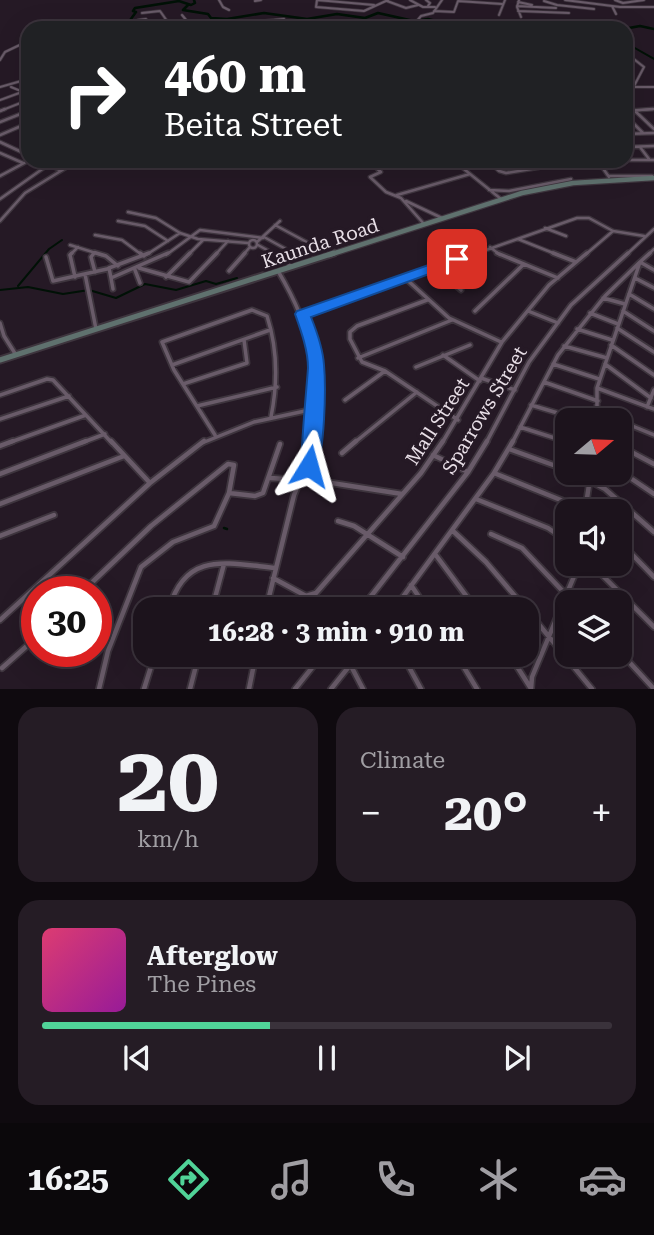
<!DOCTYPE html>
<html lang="en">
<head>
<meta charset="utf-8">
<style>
  :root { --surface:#1c131c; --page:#251c25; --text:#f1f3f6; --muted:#a09ea3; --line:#3a323b; --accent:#50d398 }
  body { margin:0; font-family:"Roboto Serif",serif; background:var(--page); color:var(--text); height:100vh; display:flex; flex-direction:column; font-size:26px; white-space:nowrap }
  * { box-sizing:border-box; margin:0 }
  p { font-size:23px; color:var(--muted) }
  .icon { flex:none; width:38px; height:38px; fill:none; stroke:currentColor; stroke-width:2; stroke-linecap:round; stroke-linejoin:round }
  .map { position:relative; height:689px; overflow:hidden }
  .side { display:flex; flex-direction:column; gap:18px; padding:18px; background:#0f0a0f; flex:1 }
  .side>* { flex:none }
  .guide { position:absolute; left:21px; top:21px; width:612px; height:147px; border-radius:21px; box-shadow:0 7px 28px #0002,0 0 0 2px var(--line); background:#202124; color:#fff; overflow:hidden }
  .needle { width:46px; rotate:71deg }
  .tools { position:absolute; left:555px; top:408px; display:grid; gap:14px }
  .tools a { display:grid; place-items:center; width:77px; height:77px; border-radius:14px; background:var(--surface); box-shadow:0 7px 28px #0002,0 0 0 2px var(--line); font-size:35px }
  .speed { position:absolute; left:21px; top:576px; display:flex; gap:14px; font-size:35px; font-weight:700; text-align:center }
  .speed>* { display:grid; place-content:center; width:91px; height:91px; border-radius:50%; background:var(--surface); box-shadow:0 7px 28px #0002,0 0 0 2px var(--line); line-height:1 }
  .speed .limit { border:10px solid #d22; background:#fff; color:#111 }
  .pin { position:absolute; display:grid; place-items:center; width:60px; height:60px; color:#fff; margin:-30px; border-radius:14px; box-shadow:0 4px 10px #0006 }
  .me { position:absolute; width:77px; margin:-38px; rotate:8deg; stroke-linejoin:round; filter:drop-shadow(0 0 5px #0008) }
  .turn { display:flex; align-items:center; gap:24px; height:147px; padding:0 28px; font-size:32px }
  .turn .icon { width:91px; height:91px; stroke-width:2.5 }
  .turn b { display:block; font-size:49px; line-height:60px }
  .big { font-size:52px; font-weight:700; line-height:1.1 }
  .side .tile { flex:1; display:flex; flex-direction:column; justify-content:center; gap:10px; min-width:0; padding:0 24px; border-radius:21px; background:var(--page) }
  .side .dial { align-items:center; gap:0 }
  .dial b { font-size:91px; line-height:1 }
  .song { display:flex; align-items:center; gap:21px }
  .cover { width:84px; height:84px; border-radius:10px; background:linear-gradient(135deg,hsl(340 70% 55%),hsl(300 70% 35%)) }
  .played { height:7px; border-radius:4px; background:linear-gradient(90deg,var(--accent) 40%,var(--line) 40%) }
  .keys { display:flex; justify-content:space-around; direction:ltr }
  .heat { display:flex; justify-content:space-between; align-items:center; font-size:38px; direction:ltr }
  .side .tiles { flex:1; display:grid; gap:18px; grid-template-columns:1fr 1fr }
  .tile:last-child { grid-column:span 2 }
  .trip { position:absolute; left:133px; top:597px; width:406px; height:70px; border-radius:21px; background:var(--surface); box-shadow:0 7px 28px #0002,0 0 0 2px var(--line); font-weight:700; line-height:70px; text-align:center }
  .tab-bar { display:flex; height:112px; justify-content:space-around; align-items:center; background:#0b080b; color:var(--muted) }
  .tab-bar .icon { width:49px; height:49px }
  .tab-bar .on { color:var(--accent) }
  .tab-bar b { font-size:32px; color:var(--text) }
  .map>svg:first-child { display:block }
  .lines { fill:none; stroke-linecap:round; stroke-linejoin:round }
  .stream-far1 { stroke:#001106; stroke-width:2 }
  .stream { stroke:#001106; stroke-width:2.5 }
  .river { stroke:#001106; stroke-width:2.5 }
  .minor-far3-casing { stroke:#3e353e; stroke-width:3.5 }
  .minor-far2-casing { stroke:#3e353e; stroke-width:5 }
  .minor-far1-casing { stroke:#3e353e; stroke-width:7 }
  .minor-casing { stroke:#3e353e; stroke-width:8 }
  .secondary-far1-casing { stroke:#3e353e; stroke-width:7 }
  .secondary-casing { stroke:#3e353e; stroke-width:9 }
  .minor-far3 { stroke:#695b69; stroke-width:2 }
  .minor-far2 { stroke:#695b69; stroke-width:2.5 }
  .minor-far1 { stroke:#695b69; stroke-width:3.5 }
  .minor { stroke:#695b69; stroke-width:4.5 }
  .secondary-far1 { stroke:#5f716e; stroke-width:4.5 }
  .secondary { stroke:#5f716e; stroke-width:5 }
  .route { fill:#1a73e8; stroke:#114b97; stroke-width:2 }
  .labels { text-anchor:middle; stroke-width:7; stroke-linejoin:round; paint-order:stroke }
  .street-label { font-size:19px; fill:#e8dfe7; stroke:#251925 }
</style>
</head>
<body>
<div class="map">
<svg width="654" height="689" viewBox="0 0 654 689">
  <rect width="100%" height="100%" fill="#251925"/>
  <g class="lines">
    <!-- stream-far1 -->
    <path class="stream-far1" d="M626,43L654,59
      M18,286L49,249L62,240
      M0,290L28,287L63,294L89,290L116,298L145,284L176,290L206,281L216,284L237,278"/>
    <!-- stream -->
    <path class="stream" d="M224,528L227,529"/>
    <!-- river -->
    <path class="river" d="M188,5L183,10L208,14L211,18L227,19L264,13L307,19L337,14L365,18L378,13L414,21L428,19L440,22L444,27L458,23L505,25L509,28
      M506,24L552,21L585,28H624
      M132,28L128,23L136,12L133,11L135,8L179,1L191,5L195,3L194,0
      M626,38L631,36L629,28L640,26L654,29"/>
    <!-- minor-far3 casing -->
    <g class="minor-far3-casing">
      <path id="minor-far3" d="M219,0L223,7L229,10
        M317,0L316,7L364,11L388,0
        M317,0L374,5
        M410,0L423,7H435
        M426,0L430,3L428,6
        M519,0L517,7L521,17
        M565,0L620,7H654
        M615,0L623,3L644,0
        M255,1L261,0
        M387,1L406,8L418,5
        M544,1L557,5
        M518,2L532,5
        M557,5L594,9
        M517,6L556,8
        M612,6L616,14
        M434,11L454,12L458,1L502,4
        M518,11L569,13
        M142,13L160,11L172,28
        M182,15L192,27
        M499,15L505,0
        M138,20L146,19L153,28
        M261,26L389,25L393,28
        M183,28L284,19
        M247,28L261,27
        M411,28L421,16L433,13L442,0
        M626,53L644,67L633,88L626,90
        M0,60L5,52L28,41
        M0,87L28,79
        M11,87L28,94
        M634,87H654
        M626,99H633
        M0,100L22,92
        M0,111L28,100
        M629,111L654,109"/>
    </g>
    <!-- minor-far2 casing -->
    <g class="minor-far2-casing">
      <path id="minor-far2" d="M634,110L654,129
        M0,111L5,109
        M626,111L653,109
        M626,116L643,133
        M0,122L28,111
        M626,134L654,133
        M0,135L28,123
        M626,141L633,147
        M0,142L28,155
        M626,147L654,146
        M640,147L649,159
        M0,153L23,163
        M626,160H654
        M39,161L60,170
        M339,161L344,166
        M368,161L381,172L370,177L386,192L401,198L424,224
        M454,161L501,199
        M488,161L499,171L506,173L556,165L555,161
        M598,161L609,177
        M373,165L386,161
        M0,176L28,161
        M609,176H652
        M489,190L509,191L571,179
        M397,195L470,174
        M0,199L48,165
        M406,201L442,218
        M128,212L156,218L180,233L198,239L248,243
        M0,221L25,193L77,161
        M118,221L145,226L168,241
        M275,225L314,246
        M545,228L566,236
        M95,235L122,240L142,255
        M264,237L293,253
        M518,239L558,255
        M249 244a4 4 0 1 1 8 0a4 4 0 1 1-8 0Z
        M257,242L280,221
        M70,245L102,255
        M258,245L276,255
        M490,247L500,255
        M70,255L78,247
        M93,255L95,252
        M146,255L180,233
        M166,255L200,230L263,238
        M188,255L203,240
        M215,255L228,241
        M243,255L250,247
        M472,255L577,218H589L613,231L644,236
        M585,255L613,231
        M626,255L654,229
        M648,255L654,249"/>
    </g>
    <!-- minor-far1 casing -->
    <g class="minor-far1-casing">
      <path id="minor-far1" d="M72,253L70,255L75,277
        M94,253L91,257L95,272
        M96,253L106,256L118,266
        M140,253L144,256
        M273,253L292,267
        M497,253L558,278
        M553,253L576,262
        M46,257L53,281L107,269
        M139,268L189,282L217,253
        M435,268L461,290
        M135,270L140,283
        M229,271L245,253
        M278,271C316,335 318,370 311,443
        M85,274L96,329
        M166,277L190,253
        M111,278L109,268L149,253
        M405,278L449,318L501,342
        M635,278L654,288
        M113,289L111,278L168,253
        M629,294L654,309
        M603,298L625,304
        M427,300L357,326L350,332V339L362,362L385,371L458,420
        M475,311L524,264
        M528,311L558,323
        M623,311L654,331
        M590,313L618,324
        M302,314L477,253
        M0,323L4,336L16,355
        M617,328L654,352
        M577,329L612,340
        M611,345L654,375
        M564,346L607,358
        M443,355L480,381
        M358,358L452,320
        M553,364L599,379
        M605,364L651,398
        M172,365L270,330
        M416,367L470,345
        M481,378L515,390
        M544,382L598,401
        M183,384L247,363L244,340
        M597,388L654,409
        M0,395L47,379L53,380L112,443
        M345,400L385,371
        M531,405L581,420
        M197,406L277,387
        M647,407L654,390
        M598,412L617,420
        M0,419L69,396
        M597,420V388L640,262L650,253
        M620,421L654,435
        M520,427L567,442
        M215,435L174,370L162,342L252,310L267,316C278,350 278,382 271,417
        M8,443L86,415
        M81,443L105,434
        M202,443L254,422L314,409
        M354,443L417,392
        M442,443L502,342L549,285L587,253
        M486,443L529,362L571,305L628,253
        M512,443L558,355L605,296L640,262L654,270"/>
    </g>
    <!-- minor casing -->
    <g class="minor-casing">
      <path id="minor" d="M111,441L150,483
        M311,441L306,479L402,494
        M0,446L13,441
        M620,446L654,464
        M509,449L567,470
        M342,453L356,441
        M433,455L468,472
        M620,471L654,494
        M573,472L605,489L654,532
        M494,473L588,511
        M0,474L86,441
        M270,478L301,480
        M476,499L548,528L567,541
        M0,504L124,456
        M585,511L591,472
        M338,521L354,526L403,557
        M453,531L486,562L526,609
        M491,534L522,548L573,602
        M0,536L54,515
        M620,542L654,577
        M435,554L476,609
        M591,564L654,627
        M273,578L306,596L316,593L421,473L443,441
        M411,585L427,609
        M82,592L151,526L228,464L234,465L229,493L255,496L263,493L280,444
        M169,609C185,551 226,563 275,568
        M212,609L224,564
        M266,609L294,495L299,483L305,479
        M361,609L468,472L487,441
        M394,609L494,473L513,441
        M527,610L592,689
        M0,620L150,483L204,441
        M620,652L654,689
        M402,654L421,689
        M456,654L477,689
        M509,654L530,687
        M351,666L363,689
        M2,668L37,637
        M99,689L108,651L141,567L173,542L214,526L229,493
        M144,689L155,654
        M190,689L199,654
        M249,689L256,654
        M295,689L323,654
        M331,689L359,654
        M531,689L532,677L575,574L576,564"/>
    </g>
    <!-- secondary-far1 casing -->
    <g class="secondary-far1-casing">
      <path id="secondary-far1" d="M329,255L522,193L573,183L654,178"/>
    </g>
    <!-- secondary casing -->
    <g class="secondary-casing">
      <path id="secondary" d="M0,360L334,253"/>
    </g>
    <!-- minor-far3 -->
    <use href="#minor-far3" class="minor-far3"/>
    <!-- minor-far2 -->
    <use href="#minor-far2" class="minor-far2"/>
    <!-- minor-far1 -->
    <use href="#minor-far1" class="minor-far1"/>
    <!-- minor -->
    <use href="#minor" class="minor"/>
    <!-- secondary-far1 -->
    <use href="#secondary-far1" class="secondary-far1"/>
    <!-- secondary -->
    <use href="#secondary" class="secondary"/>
  </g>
  <!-- route -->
  <path class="route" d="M457,255L462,256V262L311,317C317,332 323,349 324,365C326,387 325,453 315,471L309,473L302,471C299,464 307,384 308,368C308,350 301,331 295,314L297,311Z"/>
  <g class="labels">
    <!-- street labels -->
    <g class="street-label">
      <text transform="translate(320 243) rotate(-18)" y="7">Kaunda Road</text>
      <text transform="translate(484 410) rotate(-59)" y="7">Sparrows Street</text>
      <text transform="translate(437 421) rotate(-57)" y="7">Mall Street</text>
    </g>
  </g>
</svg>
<div class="tools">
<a><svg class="needle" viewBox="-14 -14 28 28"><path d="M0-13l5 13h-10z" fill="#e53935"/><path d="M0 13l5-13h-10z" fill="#a09ea3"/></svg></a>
<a><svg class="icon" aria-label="sound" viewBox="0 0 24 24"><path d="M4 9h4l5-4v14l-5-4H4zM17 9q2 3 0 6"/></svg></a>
<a><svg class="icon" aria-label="layers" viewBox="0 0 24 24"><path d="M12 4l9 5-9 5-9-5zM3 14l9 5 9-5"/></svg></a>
</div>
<div class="speed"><div class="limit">30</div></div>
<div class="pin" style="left:457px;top:259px;background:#d93025"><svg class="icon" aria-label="arrive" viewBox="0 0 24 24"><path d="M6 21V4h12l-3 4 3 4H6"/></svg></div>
<svg class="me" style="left:309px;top:466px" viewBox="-20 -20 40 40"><path d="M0-17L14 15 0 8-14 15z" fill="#1a73e8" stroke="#fff" stroke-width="4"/></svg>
<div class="trip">16:28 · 3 min · 910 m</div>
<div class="guide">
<div class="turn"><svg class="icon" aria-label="right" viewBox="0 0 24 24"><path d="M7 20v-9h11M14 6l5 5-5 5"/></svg><div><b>460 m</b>Beita Street</div></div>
</div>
</div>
<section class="side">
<div class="tiles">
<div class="tile dial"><b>20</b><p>km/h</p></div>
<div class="tile"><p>Climate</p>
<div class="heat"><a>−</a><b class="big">20°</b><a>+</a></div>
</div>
<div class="tile">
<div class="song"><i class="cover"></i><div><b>Afterglow</b><p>The Pines</p></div></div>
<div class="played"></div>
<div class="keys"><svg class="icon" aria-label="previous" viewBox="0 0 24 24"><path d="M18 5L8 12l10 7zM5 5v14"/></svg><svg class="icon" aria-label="pause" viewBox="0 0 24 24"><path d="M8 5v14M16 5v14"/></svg><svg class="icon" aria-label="next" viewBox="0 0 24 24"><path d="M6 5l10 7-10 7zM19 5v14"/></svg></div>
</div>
</div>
</section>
<nav class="tab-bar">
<b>16:25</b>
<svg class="icon on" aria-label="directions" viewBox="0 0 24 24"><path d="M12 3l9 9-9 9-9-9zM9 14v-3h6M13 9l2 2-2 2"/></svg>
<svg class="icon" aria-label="music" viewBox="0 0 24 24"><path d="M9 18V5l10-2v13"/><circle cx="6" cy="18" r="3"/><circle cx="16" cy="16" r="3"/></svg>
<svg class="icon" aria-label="phone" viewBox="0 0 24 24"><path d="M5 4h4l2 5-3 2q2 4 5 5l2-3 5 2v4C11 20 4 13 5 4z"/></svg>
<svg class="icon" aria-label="climate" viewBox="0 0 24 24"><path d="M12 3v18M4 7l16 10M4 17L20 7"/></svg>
<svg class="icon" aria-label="car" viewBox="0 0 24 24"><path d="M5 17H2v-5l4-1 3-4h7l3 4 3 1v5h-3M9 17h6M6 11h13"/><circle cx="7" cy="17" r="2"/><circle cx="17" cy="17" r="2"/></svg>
</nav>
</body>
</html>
